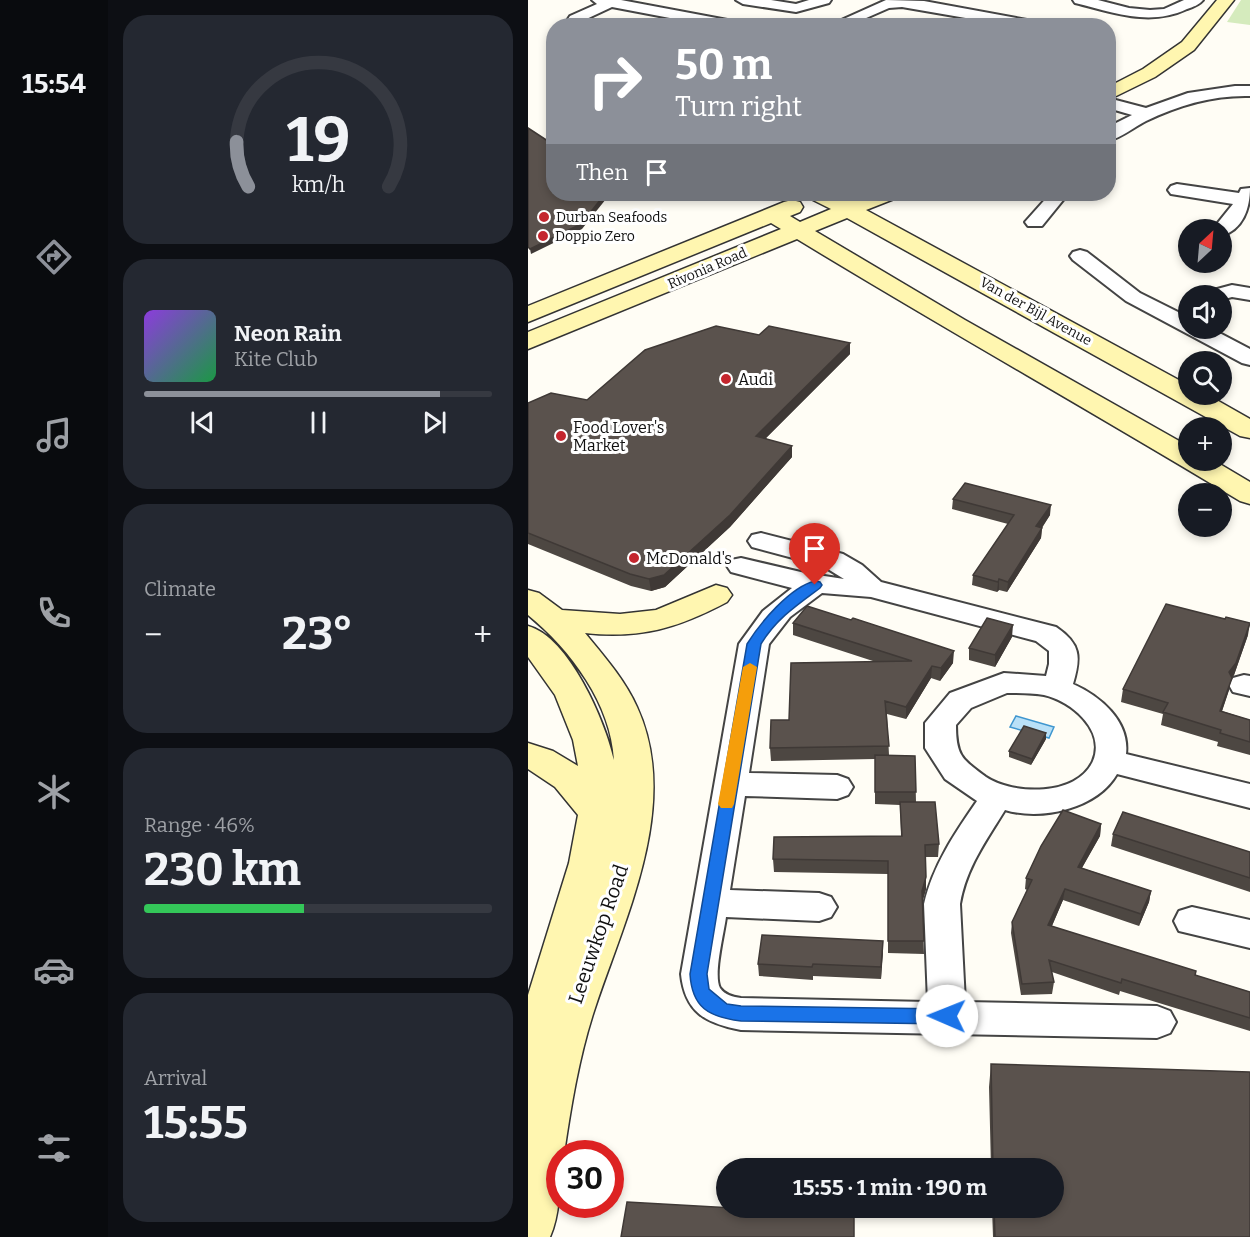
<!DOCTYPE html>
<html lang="en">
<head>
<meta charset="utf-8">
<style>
  :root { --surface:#171b24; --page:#242831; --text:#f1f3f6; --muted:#9ea1a6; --line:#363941; --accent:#8c9099 }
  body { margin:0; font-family:Bitter,serif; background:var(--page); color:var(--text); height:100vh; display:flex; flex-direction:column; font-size:22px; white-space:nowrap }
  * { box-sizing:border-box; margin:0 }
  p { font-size:20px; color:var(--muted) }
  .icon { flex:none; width:33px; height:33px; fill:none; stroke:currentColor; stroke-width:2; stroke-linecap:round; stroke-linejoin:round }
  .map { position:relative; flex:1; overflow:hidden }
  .sheet { display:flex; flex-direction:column; gap:15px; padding:15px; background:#0d0f14; width:420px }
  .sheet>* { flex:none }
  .top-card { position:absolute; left:18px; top:18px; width:570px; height:183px; border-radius:24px; box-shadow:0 3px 9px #0003; background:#8c9099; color:#fff; overflow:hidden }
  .needle { width:39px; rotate:26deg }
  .tools { position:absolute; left:650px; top:219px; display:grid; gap:12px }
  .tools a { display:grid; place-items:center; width:54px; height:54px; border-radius:50%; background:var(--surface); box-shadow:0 3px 9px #0003; font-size:30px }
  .speed { position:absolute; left:18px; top:1140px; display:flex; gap:12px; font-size:30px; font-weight:700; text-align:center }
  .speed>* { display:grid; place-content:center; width:78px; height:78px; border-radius:50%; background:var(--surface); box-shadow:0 3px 9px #0003; line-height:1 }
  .speed .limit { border:9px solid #d22; background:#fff; color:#111 }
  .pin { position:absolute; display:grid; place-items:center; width:51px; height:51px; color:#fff; margin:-62px -26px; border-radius:50% 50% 50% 0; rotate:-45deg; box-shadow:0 0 6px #0007 }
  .pin .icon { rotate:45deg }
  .me { position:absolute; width:66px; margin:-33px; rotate:271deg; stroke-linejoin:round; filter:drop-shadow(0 0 4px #0008) }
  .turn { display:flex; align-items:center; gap:21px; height:126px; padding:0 30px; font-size:27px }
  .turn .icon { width:78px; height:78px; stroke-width:2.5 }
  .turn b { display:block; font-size:42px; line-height:51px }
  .then { display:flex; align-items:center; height:57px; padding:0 30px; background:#0003; gap:12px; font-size:22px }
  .big { font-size:45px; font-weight:700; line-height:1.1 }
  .sheet .widget { flex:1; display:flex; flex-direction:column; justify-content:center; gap:9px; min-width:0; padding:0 21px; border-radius:24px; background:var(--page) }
  .sheet .dial { align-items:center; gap:0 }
  .dial svg { height:156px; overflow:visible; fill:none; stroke:var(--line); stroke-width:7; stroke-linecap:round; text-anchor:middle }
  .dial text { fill:var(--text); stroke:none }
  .song { display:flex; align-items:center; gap:18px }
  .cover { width:72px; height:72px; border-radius:9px; background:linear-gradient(135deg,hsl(270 70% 55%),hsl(140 70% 35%)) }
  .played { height:6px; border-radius:3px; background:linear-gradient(90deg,var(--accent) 85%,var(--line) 85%) }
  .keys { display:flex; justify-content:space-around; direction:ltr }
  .heat { display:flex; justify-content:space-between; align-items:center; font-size:33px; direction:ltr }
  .charge { height:9px; border-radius:4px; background:linear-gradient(90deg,#34c759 46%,var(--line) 0) }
  .trip { position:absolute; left:188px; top:1158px; width:348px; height:60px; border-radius:30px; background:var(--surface); box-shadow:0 3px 9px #0003; font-weight:700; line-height:60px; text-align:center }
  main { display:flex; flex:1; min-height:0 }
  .tab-bar { display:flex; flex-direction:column; width:108px; justify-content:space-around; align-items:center; background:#090b0e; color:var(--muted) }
  .tab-bar .icon { width:42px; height:42px }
  .tab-bar .current { color:var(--accent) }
  .tab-bar b { font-size:27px; color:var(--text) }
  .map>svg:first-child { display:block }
  .green { fill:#d5ebbd }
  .water { fill:#b9e0f7; stroke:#3f96cf; stroke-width:1.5 }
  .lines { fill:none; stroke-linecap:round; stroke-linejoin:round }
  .street-casing { stroke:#444; stroke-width:4 }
  .secondary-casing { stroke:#333; stroke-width:3 }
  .street { fill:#fff; fill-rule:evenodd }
  .secondary { fill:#fff6b0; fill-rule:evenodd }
  .wall { fill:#4d4742 }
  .shaded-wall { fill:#3f3936 }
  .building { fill:#5a524d; stroke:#3f3936; stroke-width:1.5 }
  .route { fill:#1a73e8; stroke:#114b97; stroke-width:1.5 }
  .slow { fill:#f59e0b }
  .poi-dot { fill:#c4262e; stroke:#fff; stroke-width:2 }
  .labels { text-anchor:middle; stroke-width:6; stroke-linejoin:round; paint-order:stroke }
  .far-poi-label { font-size:14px; fill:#111; stroke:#fff; text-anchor:start }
  .far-street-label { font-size:14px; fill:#111; stroke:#fff }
  .poi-label { font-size:16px; fill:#111; stroke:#fff; text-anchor:start }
  .near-street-label { font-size:20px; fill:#111; stroke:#fff }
</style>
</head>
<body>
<main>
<nav class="tab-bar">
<b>15:54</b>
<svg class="icon current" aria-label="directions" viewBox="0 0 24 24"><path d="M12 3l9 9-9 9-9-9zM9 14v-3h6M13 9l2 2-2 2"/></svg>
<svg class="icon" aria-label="music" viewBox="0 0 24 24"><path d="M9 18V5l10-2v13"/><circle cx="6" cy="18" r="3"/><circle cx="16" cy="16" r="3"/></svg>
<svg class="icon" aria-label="phone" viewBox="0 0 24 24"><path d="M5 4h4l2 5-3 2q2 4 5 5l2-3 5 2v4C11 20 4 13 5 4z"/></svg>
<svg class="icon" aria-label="climate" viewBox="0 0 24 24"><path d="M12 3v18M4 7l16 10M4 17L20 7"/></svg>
<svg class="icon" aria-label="car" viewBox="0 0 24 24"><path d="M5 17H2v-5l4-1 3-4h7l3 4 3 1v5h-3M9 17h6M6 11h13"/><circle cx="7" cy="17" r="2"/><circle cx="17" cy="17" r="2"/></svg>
<svg class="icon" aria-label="filters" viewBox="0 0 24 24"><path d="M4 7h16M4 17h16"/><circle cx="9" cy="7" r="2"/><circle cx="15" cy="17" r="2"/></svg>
</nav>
<section class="sheet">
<div class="widget dial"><svg viewBox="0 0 100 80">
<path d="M14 69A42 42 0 1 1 86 69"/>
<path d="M14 69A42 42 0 0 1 8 46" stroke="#8c9099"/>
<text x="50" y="56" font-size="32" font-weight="700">19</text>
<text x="50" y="72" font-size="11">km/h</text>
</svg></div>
<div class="widget">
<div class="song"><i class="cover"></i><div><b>Neon Rain</b><p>Kite Club</p></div></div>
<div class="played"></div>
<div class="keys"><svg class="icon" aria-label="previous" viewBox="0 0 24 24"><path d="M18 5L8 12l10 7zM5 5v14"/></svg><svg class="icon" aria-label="pause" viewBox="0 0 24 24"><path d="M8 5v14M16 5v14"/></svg><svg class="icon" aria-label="next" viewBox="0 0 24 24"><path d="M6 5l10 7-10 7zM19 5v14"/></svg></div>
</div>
<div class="widget"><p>Climate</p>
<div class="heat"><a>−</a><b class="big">23°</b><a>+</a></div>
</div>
<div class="widget"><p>Range · 46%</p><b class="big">230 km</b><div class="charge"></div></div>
<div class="widget"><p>Arrival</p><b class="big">15:55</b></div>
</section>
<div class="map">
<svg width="722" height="1237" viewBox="0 0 722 1237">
  <rect width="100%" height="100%" fill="#fffdf5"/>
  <!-- green -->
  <path class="green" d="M713,0H722V25L699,22Z"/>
  <!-- water -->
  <path class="water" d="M488,716L526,727L521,738L482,727Z"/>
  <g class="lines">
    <!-- street casing -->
    <g class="street-casing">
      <path id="street" d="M64,0H93L210,22L217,26H184L84,7L52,22H42L40,19L42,16L69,4Z
        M208,0H243L268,4L281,0H303L301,3L268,12L215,4Z
        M358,0L396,1L510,22L517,26H484L374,7L361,8L320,26H300Z
        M545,0H570L601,8L622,10L636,9L656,0H675C671,5 665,7 659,9C621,27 585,12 547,3Z
        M707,86H722V96C685,95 651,105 618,121C606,127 593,138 580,141V127L604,115L580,108V98L618,108L660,93Z
        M649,184L711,193L713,189L722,188C722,208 715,230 693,236V230H684L705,204L643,194L640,190L643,186Z
        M522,194H540L514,226H500L497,222Z
        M552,250L559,252L612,293L660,317V328H682L722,349V365L714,363L598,301L545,260L542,256L545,252Z
        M704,285L722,288V300L704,297L693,300V296H675L678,292Z
        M233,533L315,554L334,565L353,582L528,627C553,644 553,657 545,684C572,696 602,721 598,754L722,784V808L589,774C569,809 513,821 477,810C458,841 438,868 432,904L437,1002L629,1006L642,1011L648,1022L642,1033L629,1038L213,1030C177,1023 157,1012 153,974L211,644L235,611L264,588L203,572L199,566L203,560L213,558L277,573L316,579L295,566L224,547L220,541L224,535ZM294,593L343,597L508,641L521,651V664L518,676L476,673L422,693L397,723V748L417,779L449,801C427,833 405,865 396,904L400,1002L213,998C205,997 197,995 192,988C185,975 196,933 198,917L291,921L303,917L309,907L303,897L291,893L202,890L217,796L309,799L320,795L325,787L320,779L309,775L221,773L241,644L262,617ZM479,693C491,693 504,693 516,695C543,701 578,730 565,761C549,797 485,795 458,777C434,759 428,756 428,725L443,708Z
        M716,675L722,676V696L705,692L701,685L705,678Z
        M664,907L722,920V948L651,931L646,921L651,911Z"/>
    </g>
    <!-- secondary casing -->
    <g class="secondary-casing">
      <path id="secondary" d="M689,0H706L666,50L627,77L580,100V87L615,69L654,42Z
        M283,194H306L321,201L341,194H368L366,199L338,210L660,385V394H678L722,419V438L712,436L319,218L287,231L437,320L660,446V460H685L722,482V504L712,501C565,412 415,328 269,239L0,349V332L253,229L243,223L0,322V306L256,202L264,200L272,202L275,207L272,212L262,216L272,222L303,209L285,200Z
        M188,585L199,588L204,595L199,602C150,628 113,639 57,633C76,656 97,680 109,707C154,805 96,919 66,1011C51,1057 43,1106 36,1154H32C32,1180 33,1212 22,1237H0V995L41,863L50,815L27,787L0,769V743L25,751L50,766L45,740L27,695L0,657V626C41,637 77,721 86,760C83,704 43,650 0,615V590L11,593L34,610L92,614L128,610Z"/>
    </g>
    <!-- street -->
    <use href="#street" class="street"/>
    <!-- secondary -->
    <use href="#secondary" class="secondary"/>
  </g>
  <!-- wall -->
  <path class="wall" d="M322,343V354L238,438L264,457L202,527L137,587L123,591L103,586L0,544V403L59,400Z
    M425,499L522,515L514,528L513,538L479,592L471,590L469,592L444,585L445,575L480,524L424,509Z
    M265,623L425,663L412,681L403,678L378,719L359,714L361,755L387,756L388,802L411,844L410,857H398V889L394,902L396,954L360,953V874L246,872L245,859L373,836L372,805L347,804V759L243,761L242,748L261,720L348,662L265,635Z
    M720,635L706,675L703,679L701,690L694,711L722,720V755L689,746L690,742L633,725L635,714L593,702L595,689Z
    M484,637L467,667L441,660V648Z
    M518,739L503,765L481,757V751Z
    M573,824L572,836L554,868L623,891L621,902L611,926L535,900L524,926L667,975L722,992V1031L592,991L591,995L524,972L526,982L524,994L493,995L483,933L484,922L499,890L497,889L498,878Z
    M585,834L722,852V892L583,846Z
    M355,941L353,979L285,976V980L231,976L230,964Z
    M463,1064L722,1237H465L464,1208H525V1168H463L461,1087Z"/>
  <!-- shaded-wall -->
  <path class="shaded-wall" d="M77,194H82L54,229L3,254L2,249Z
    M322,343V354L229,447L228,436Z
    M264,446V457L202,527L137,587L123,591L121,579Z
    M523,505L522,515L508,536V526Z
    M514,528L513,538L479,592L480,582Z
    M471,579V590L469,592L470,582Z
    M722,623L720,635L706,675L703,679L701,690L690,723L701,672Z
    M485,625L484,637L467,667V655Z
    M426,651L425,663L412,681L413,668Z
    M404,666L403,678L378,719V707Z
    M518,733V739L503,765L504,759Z
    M573,824L572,836L548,878L550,867Z
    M398,877V889L394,904V891Z
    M537,889L535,900L519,937L520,925Z
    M623,891L621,902L611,926L613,914Z
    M355,941V953L353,979V967Z"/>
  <!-- building -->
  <path class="building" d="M0,128L26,145V194H77L53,224L2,249L0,247Z
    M188,326L231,335L241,326L322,343L228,436L264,446L202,515L136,575L121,579L102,574L0,533V403L23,393L59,400L117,350Z
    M437,483L523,505L508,526L514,528L480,582L471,579L470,582L445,575L486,515L425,499Z
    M638,604L697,619L698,617L722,623L708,663L701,672L704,678L692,711L722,720V742L692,733L693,730L635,712L640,703L595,689Z
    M279,606L323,620L325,618L426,651L413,668L404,666L378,707L357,701L361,746L242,748L243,720H261L263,663L384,661L265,623Z
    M459,618L485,625L467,655L441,648Z
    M496,726L518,733L504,759L481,751Z
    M347,755L387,756L388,792H347Z
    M372,802H407L411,844L397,845L398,877L394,891L396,941H360V861L245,859L246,837L374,836Z
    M535,810L573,824L550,867L623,891L613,914L537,889L520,925L668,971L667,975L722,992V1018L594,979L593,983L521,960L526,982L494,984L484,922L504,880L498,878L513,846Z
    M595,812L722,852V878L585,834Z
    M234,935L355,941L353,967L285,964L284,967L230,964Z
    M463,1064L722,1072V1237H467L466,1208H525V1168H465Z
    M99,1202L326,1215V1237H93Z"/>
  <!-- route -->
  <path class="route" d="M287,581L292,582L294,585L292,588C269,605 248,619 233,644L179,974L181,989L199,1004L213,1006L419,1009L426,1011L428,1016L426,1022L419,1024L213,1021C181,1017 164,1008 162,974L219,644C232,623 262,587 287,581Z"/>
  <!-- slow -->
  <path class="slow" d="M222,663L229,667L206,804L204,808H193L190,804L215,667Z"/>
  <!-- markers -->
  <g class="poi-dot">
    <circle cx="16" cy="217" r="6"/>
    <circle cx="15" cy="236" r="6"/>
    <circle cx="198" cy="379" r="6"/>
    <circle cx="33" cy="436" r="6"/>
    <circle cx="106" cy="558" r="6"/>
  </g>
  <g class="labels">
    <!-- far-poi labels -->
    <g class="far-poi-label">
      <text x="28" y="222">Durban Seafoods</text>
      <text x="27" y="241">Doppio Zero</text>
    </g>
    <!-- far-street labels -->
    <g class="far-street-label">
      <text transform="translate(179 268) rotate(-23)" y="5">Rivonia Road</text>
      <text transform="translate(508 311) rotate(29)" y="5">Van der Bijl Avenue</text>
    </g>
    <!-- poi labels -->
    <g class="poi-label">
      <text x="210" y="385">Audi</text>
      <text x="45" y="433">Food Lover's<tspan x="45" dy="18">Market</tspan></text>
      <text x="118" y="564">McDonald's</text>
    </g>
    <!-- near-street labels -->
    <g class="near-street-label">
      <text transform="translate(70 934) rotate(-71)" y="7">Leeuwkop Road</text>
    </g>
  </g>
</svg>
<div class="tools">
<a><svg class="needle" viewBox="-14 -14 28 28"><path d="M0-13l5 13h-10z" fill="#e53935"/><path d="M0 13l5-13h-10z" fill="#9ea1a6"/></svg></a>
<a><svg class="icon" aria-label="sound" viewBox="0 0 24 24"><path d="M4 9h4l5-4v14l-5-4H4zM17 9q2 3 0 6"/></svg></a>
<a><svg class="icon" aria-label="search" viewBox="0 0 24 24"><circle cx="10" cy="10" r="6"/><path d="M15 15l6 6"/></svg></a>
<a>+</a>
<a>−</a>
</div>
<div class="speed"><div class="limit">30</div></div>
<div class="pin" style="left:287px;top:585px;background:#d93025"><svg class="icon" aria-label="arrive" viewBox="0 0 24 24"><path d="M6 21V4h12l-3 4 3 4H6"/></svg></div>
<svg class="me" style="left:419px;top:1016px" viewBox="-20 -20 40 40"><circle r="19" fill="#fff"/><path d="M0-13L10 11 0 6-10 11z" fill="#1a73e8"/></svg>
<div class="trip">15:55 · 1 min · 190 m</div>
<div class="top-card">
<div class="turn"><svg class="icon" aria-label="right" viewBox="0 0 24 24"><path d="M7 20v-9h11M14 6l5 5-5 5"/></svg><div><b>50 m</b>Turn right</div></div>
<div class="then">Then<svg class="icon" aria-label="arrive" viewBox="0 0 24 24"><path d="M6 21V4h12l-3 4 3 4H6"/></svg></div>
</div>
</div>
</main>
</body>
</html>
